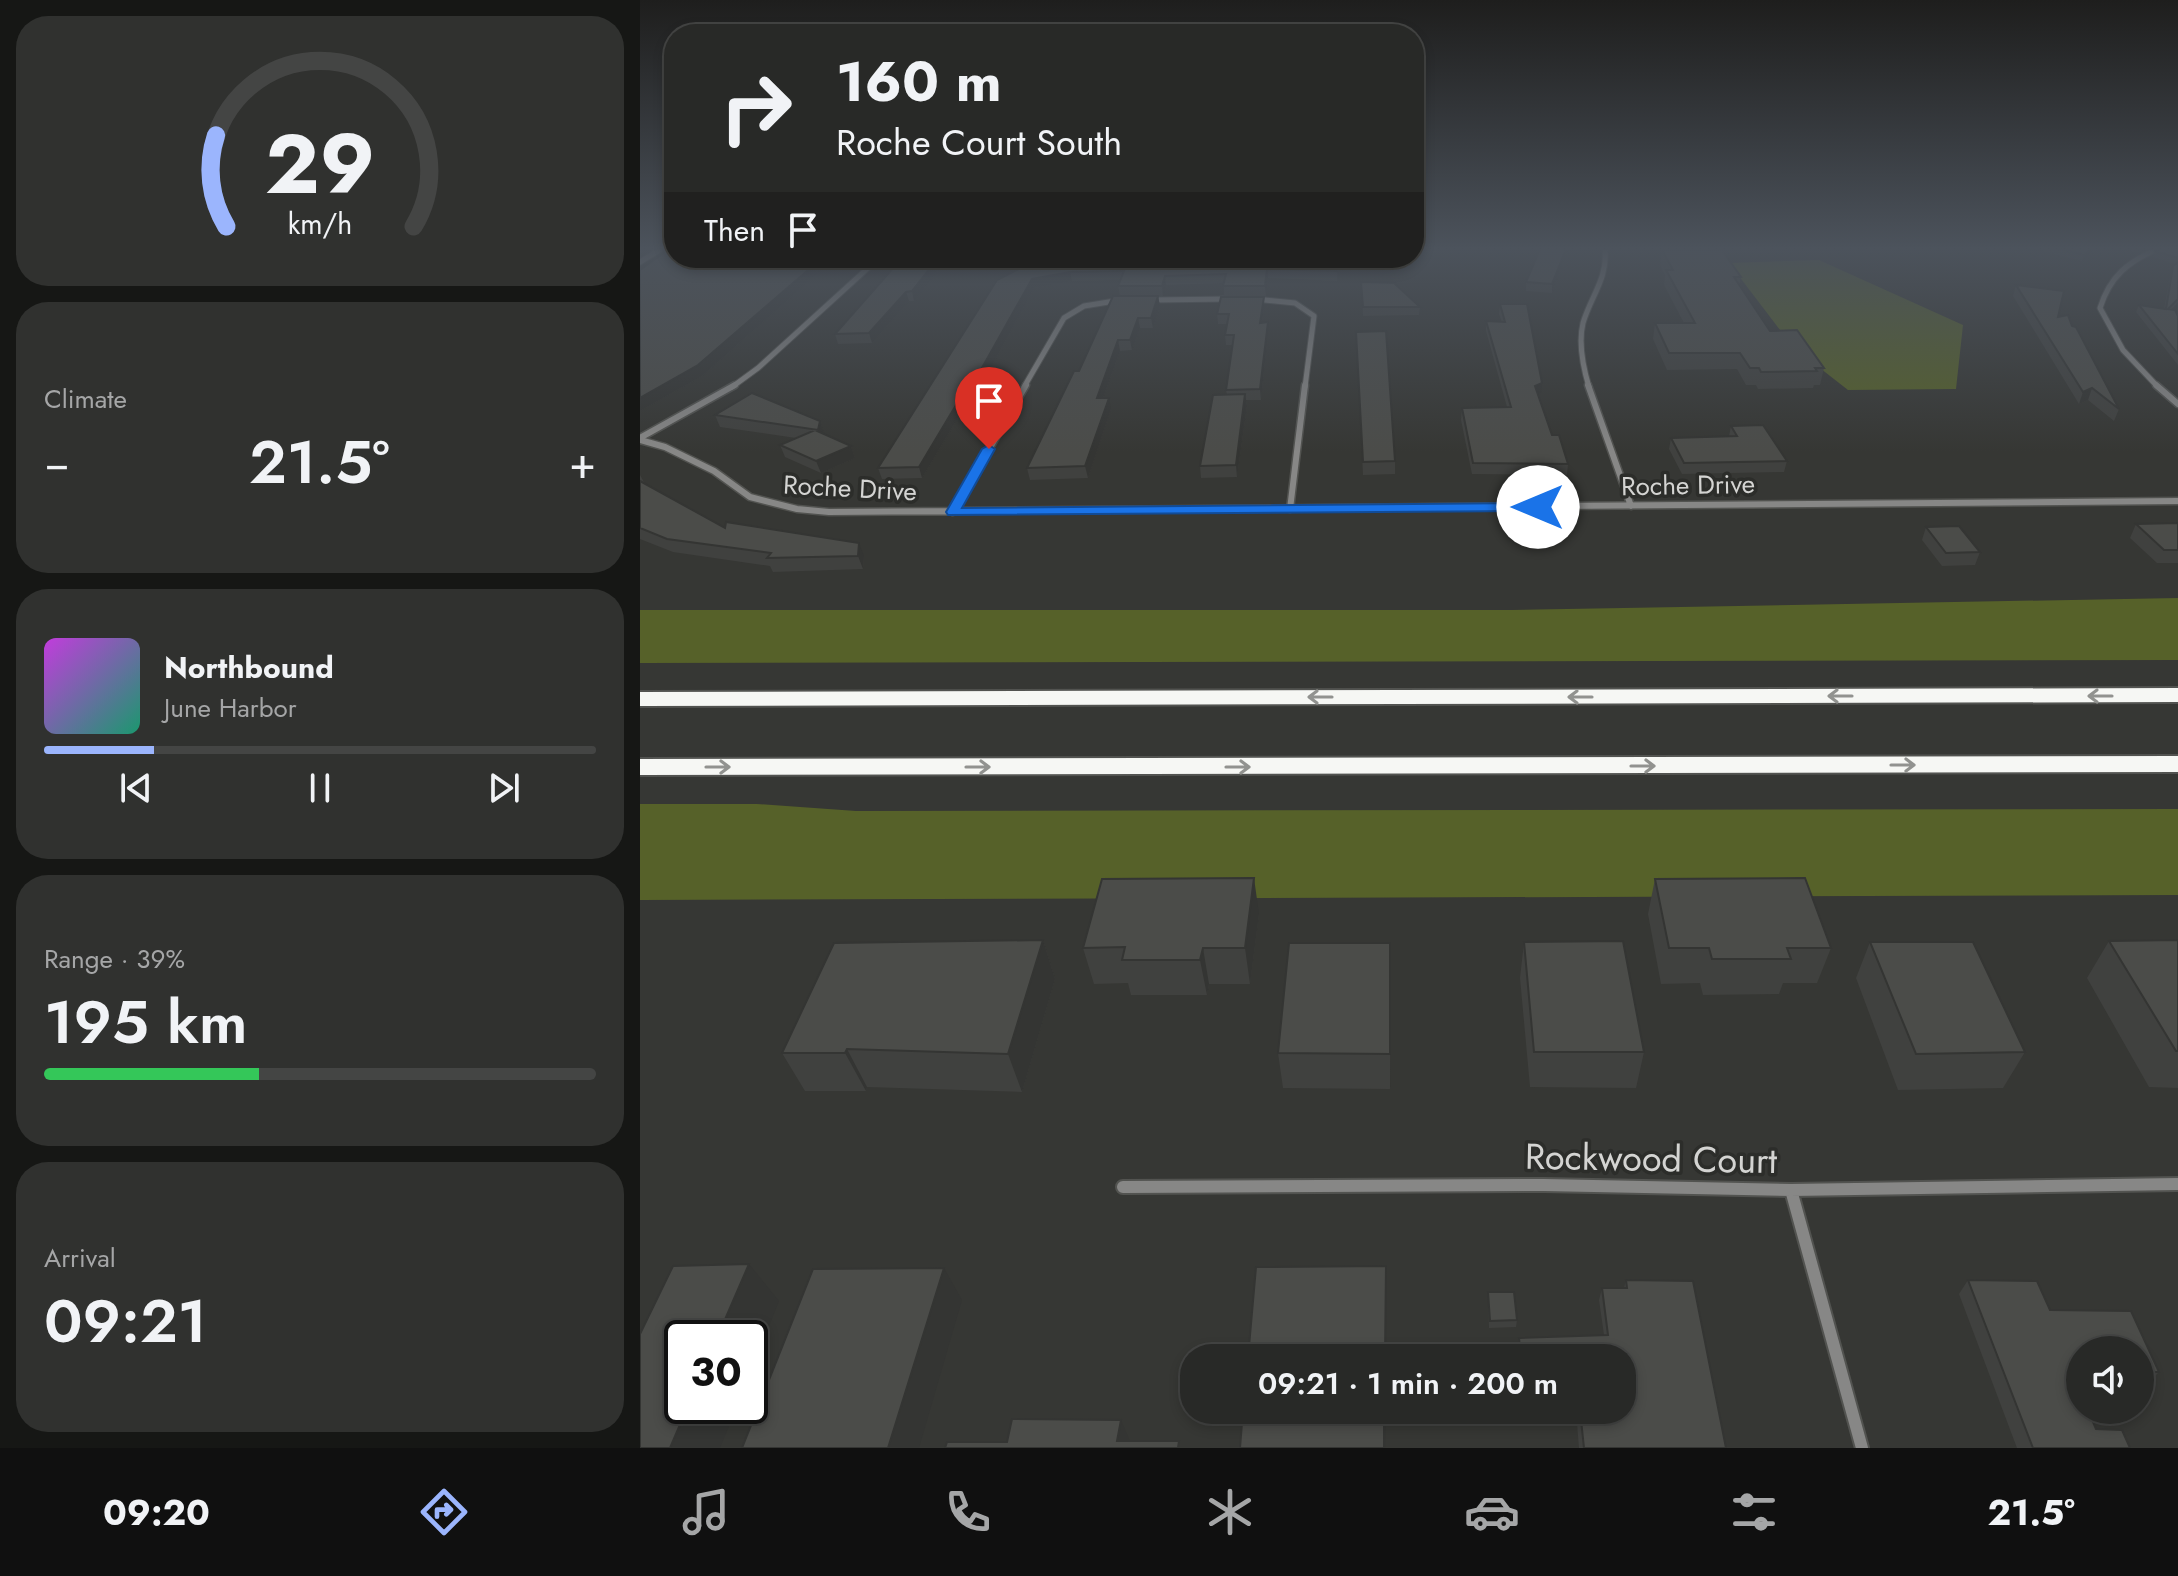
<!DOCTYPE html>
<html lang="en">
<head>
<meta charset="utf-8">
<style>
  :root { --surface:#282927; --page:#30312f; --text:#f1f3f6; --muted:#a5a6a7; --line:#444544; --accent:#9bb5fd }
  body { margin:0; font-family:Jost,sans-serif; background:var(--page); color:var(--text); height:100vh; display:flex; flex-direction:column; font-size:30px; white-space:nowrap }
  * { box-sizing:border-box; margin:0 }
  p { font-size:26px; color:var(--muted) }
  .icon { flex:none; width:44px; height:44px; fill:none; stroke:currentColor; stroke-width:2; stroke-linecap:round; stroke-linejoin:round }
  .map { position:relative; flex:1; overflow:hidden }
  .side { display:flex; flex-direction:column; gap:16px; padding:16px; background:#161715; width:640px }
  .side>* { flex:none }
  .banner { position:absolute; left:24px; top:24px; width:760px; height:244px; border-radius:32px; box-shadow:0 4px 12px #0003,0 0 0 2px var(--line); background:#282927; color:var(--text); overflow:hidden }
  .fabs { position:absolute; left:1426px; top:1336px; display:grid; gap:16px }
  .fabs a { display:grid; place-items:center; width:88px; height:88px; border-radius:50%; background:var(--surface); box-shadow:0 4px 12px #0003,0 0 0 2px var(--line); font-size:40px }
  .speed { position:absolute; left:24px; top:1320px; display:flex; gap:16px; font-size:40px; font-weight:700; text-align:center }
  .speed>* { display:grid; place-content:center; width:104px; height:104px; border-radius:50%; background:var(--surface); box-shadow:0 4px 12px #0003,0 0 0 2px var(--line); line-height:1 }
  .speed .limit { border:4px solid #111; border-radius:12px; background:#fff; color:#111 }
  .pin { position:absolute; display:grid; place-items:center; width:68px; height:68px; color:#fff; margin:-82px -34px; border-radius:50% 50% 50% 0; rotate:-45deg; box-shadow:0 0 8px #0007 }
  .pin .icon { rotate:45deg }
  .me { position:absolute; width:88px; margin:-44px; rotate:270deg; stroke-linejoin:round; filter:drop-shadow(0 0 6px #0008) }
  .turn { display:flex; align-items:center; gap:28px; height:168px; padding:0 40px; font-size:36px }
  .turn .icon { width:104px; height:104px; stroke-width:2.5 }
  .turn b { display:block; font-size:56px; line-height:68px }
  .then { display:flex; align-items:center; height:76px; padding:0 40px; background:#0003; gap:16px; font-size:30px }
  .big { font-size:60px; font-weight:600; line-height:1.1 }
  .side .tile { flex:1; display:flex; flex-direction:column; justify-content:center; gap:12px; min-width:0; padding:0 28px; border-radius:32px; background:var(--page) }
  .side .dial { align-items:center; gap:0 }
  .dial svg { height:208px; overflow:visible; fill:none; stroke:var(--line); stroke-width:7; stroke-linecap:round; text-anchor:middle }
  .dial text { fill:var(--text); stroke:none }
  .song { display:flex; align-items:center; gap:24px }
  .cover { width:96px; height:96px; border-radius:12px; background:linear-gradient(135deg,hsl(290 70% 55%),hsl(160 70% 35%)) }
  .played { height:8px; border-radius:4px; background:linear-gradient(90deg,var(--accent) 20%,var(--line) 20%) }
  .keys { display:flex; justify-content:space-around; direction:ltr }
  .heat { display:flex; justify-content:space-between; align-items:center; font-size:44px; direction:ltr }
  .charge { height:12px; border-radius:6px; background:linear-gradient(90deg,#34c759 39%,var(--line) 0) }
  .trip { position:absolute; left:540px; top:1344px; width:456px; height:80px; border-radius:32px; background:var(--surface); box-shadow:0 4px 12px #0003,0 0 0 2px var(--line); font-weight:600; line-height:80px; text-align:center }
  .tab-bar { display:flex; height:128px; justify-content:space-around; align-items:center; background:#101010; color:var(--muted) }
  .tab-bar .icon { width:56px; height:56px }
  .tab-bar .selected { color:var(--accent) }
  .tab-bar b { font-size:36px; color:var(--text) }
  main { display:flex; flex:1; min-height:0 }
  .map>svg:first-child { display:block }
  .green { fill:#566129 }
  .lines { fill:none; stroke-linecap:round; stroke-linejoin:round }
  .street-far2-casing { stroke:#525350; stroke-width:7 }
  .street-far1-casing { stroke:#525350; stroke-width:9 }
  .street-casing { stroke:#525350; stroke-width:16 }
  .highway-casing { stroke:#525350; stroke-width:4 }
  .street-far2 { stroke:#878786; stroke-width:5 }
  .street-far1 { stroke:#878786; stroke-width:6 }
  .street { stroke:#878786; stroke-width:12 }
  .highway { fill:#f6f7f4; fill-rule:evenodd }
  .wall { fill:#40413f }
  .shaded-wall { fill:#343533 }
  .building { fill:#4b4c49; stroke:#343533; stroke-width:2 }
  .oneway { stroke:#91928f }
  .route { fill:#1a73e8; stroke:#114b97; stroke-width:2 }
  .labels { text-anchor:middle; stroke-width:7; stroke-linejoin:round; paint-order:stroke }
  .far-street-label { font-size:26px; fill:#d4d4d2; stroke:#2c2d2a }
  .near-street-label { font-size:36px; fill:#d4d4d2; stroke:#2c2d2a }
</style>
</head>
<body>
<main>
<section class="side">
<div class="tile dial"><svg viewBox="0 0 100 80">
<path d="M14 69A42 42 0 1 1 86 69"/>
<path d="M14 69A42 42 0 0 1 10 34" stroke="#9bb5fd"/>
<text x="50" y="56" font-size="32" font-weight="700">29</text>
<text x="50" y="72" font-size="11">km/h</text>
</svg></div>
<div class="tile"><p>Climate</p>
<div class="heat"><a>−</a><b class="big">21.5°</b><a>+</a></div>
</div>
<div class="tile">
<div class="song"><i class="cover"></i><div><b>Northbound</b><p>June Harbor</p></div></div>
<div class="played"></div>
<div class="keys"><svg class="icon" aria-label="previous" viewBox="0 0 24 24"><path d="M18 5L8 12l10 7zM5 5v14"/></svg><svg class="icon" aria-label="pause" viewBox="0 0 24 24"><path d="M8 5v14M16 5v14"/></svg><svg class="icon" aria-label="next" viewBox="0 0 24 24"><path d="M6 5l10 7-10 7zM19 5v14"/></svg></div>
</div>
<div class="tile"><p>Range · 39%</p><b class="big">195 km</b><div class="charge"></div></div>
<div class="tile"><p>Arrival</p><b class="big">09:21</b></div>
</section>
<div class="map">
<svg width="1538" height="1448" viewBox="0 0 1538 1448">
  <rect width="100%" height="100%" fill="#363734"/>
  <!-- green -->
  <path class="green" d="M1179,260L1323,325L1316,389L1208,390L1153,347L1089,263Z
    M1538,598V660L0,663V610H871Z
    M0,804H117L216,811L1538,809V895L0,900Z"/>
  <g class="lines">
    <!-- street-far2 casing -->
    <g class="street-far2-casing">
      <path id="street-far2" d="M1517,249C1488,262 1470,276 1460,308L1483,350L1518,387
        M0,262L21,249
        M615,299L655,303L674,316L665,387
        M511,300L589,299
        M92,387L118,368L239,258
        M384,387L424,318L444,306L481,300
        M949,387C943,367 938,344 943,323C951,296 968,278 965,249"/>
    </g>
    <!-- street-far1 casing -->
    <g class="street-far1-casing">
      <path id="street-far1" d="M948,385L991,506
        M1516,385L1538,404
        M0,438L95,385
        M0,440L25,447L74,471L110,497L157,509L189,512L1538,501
        M650,509L665,385
        M313,512L386,385"/>
    </g>
    <!-- street casing -->
    <g class="street-casing">
      <path id="street" d="M483,1187L904,1185L1151,1190L1538,1184
        M1151,1190L1222,1448"/>
    </g>
    <!-- highway casing -->
    <g class="highway-casing">
      <path id="highway" d="M1538,688V702L0,706V692Z
        M1538,756V772L0,775V759Z"/>
    </g>
    <!-- street-far2 -->
    <use href="#street-far2" class="street-far2"/>
    <!-- street-far1 -->
    <use href="#street-far1" class="street-far1"/>
    <!-- street -->
    <use href="#street" class="street"/>
    <!-- highway -->
    <use href="#highway" class="highway"/>
  </g>
  <!-- wall -->
  <path class="wall" d="M900,249H928L912,293L886,291V282Z
    M1394,249H1458L1442,261Z
    M1484,249H1505L1497,253Z
    M1538,249V302L1531,310L1538,316V365L1496,312L1499,305L1524,309L1531,272L1535,264L1512,257L1515,251Z
    M1022,250L1101,277L1099,285L1130,331L1184,368L1180,385H1174L1173,388L1118,389L1116,385H1106L1097,369L1027,370L1013,339L1015,323H1044L1024,285L1025,275L1020,265Z
    M201,258L190,268H184L62,376L0,411V270Z
    M262,258H308L274,301H269L232,343L198,344L195,334Z
    M401,258H698L697,281L628,278L626,296H584V283L526,285L523,296H480L478,286L480,280L432,281L394,288L341,386H337L282,478L242,479L238,468Z
    M721,282L780,307L779,315L723,316Z
    M1376,285L1432,326L1479,409L1474,421L1448,400L1439,404L1373,296Z
    M518,296L520,306L513,328H500L492,350L480,351L463,398L471,409L448,478L390,480L387,468L439,371Z
    M624,297V306L622,323L628,332L621,400H606L607,406L597,477L561,478L560,466L587,395L586,390L593,345H586L585,335L587,324H578L577,314Z
    M860,304L901,393L898,395L912,435L928,464L927,475L832,474L821,420L822,408L867,407L846,331V321L862,322L859,314Z
    M716,332L755,461V474L723,475Z
    M75,415L180,421L184,434L211,446L215,458L181,473L145,457L140,445L156,438L80,427Z
    M1091,426L1147,461L1144,472L1042,474L1029,449L1031,438L1089,436Z
    M0,475L5,484L85,528L224,556L223,569L133,572L130,566L33,552L0,539Z
    M1538,523V563H1517L1490,538L1496,524Z
    M1286,527L1340,552L1335,565L1302,566L1282,540Z
    M1015,879L1191,948L1177,983H1143L1139,994L1063,995L1060,983L1021,984L1008,914Z
    M619,914L610,984H569L567,995H491L488,983L454,984L443,948Z
    M403,940L415,979L382,1092L227,1087L226,1091H165L142,1053Z
    M1538,940V1088L1509,1087L1447,978L1469,941Z
    M884,942L1004,1052L996,1088L890,1087L880,978Z
    M1230,942L1385,1052L1363,1088L1258,1090L1216,978Z
    M751,979L750,1089L643,1088L638,1053Z
    M986,1280L1086,1448H939L936,1411L884,1412V1410H982V1358H878L877,1350L879,1338L964,1335L959,1300L962,1288H984Z
    M1328,1280L1397,1281L1410,1310L1491,1311L1519,1372L1506,1385H1500V1350H1440V1385H1437L1440,1391V1410H1448L1456,1429L1482,1430L1490,1448H1377L1319,1294Z
    M848,1292L877,1320L876,1327L849,1328Z"/>
  <!-- shaded-wall -->
  <path class="shaded-wall" d="M926,249H928L912,293V284Z
    M1452,249H1458L1442,261L1444,255Z
    M188,258H201L190,268Z
    M298,258H308L274,301L272,291Z
    M181,259L184,268L62,376L0,411V398Z
    M627,269L628,278L626,296L625,286Z
    M430,272L432,281L394,288L341,386L338,375L392,279Z
    M525,276L526,285L523,296L522,286Z
    M266,292L269,301L232,343L229,333Z
    M518,296L520,306L513,328L511,318Z
    M624,297V306L621,332L620,323Z
    M498,318L500,328L492,350L490,340Z
    M628,322V332L621,400L620,389Z
    M478,340L480,351L459,409L457,398Z
    M334,375L337,386L282,478L279,467Z
    M902,383L901,393L894,397L895,386Z
    M1452,388L1448,400L1439,404L1443,392Z
    M605,394L607,406L597,477L596,465Z
    M469,398L471,409L448,478L445,466Z
    M180,421L184,433L182,442L178,430Z
    M211,446L215,458L181,473L176,461Z
    M219,543L224,556L223,569L218,556Z
    M614,878L619,914L610,984L605,948Z
    M403,940L415,979L382,1092L368,1054Z
    M750,943L751,979L750,1089Z
    M563,948L569,984L567,995L560,960Z
    M207,1049L227,1087L226,1091L205,1053Z
    M109,1264L139,1301L110,1374V1338H77Z
    M746,1266V1358H745Z
    M304,1268L322,1300L279,1448H248Z
    M48,1406H97L80,1448H30Z
    M744,1410H746L745,1448H744Z
    M481,1420L493,1448L477,1441Z"/>
  <!-- building -->
  <path class="building" d="M29,249H34V258H188L181,259L58,365L0,398V270Z
    M900,249H926L912,284L886,282Z
    M1420,249H1452L1444,255Z
    M1519,249H1538V258L1515,251Z
    M1022,250H1082L1101,277H1094L1130,331L1157,330L1184,368H1175L1177,371L1121,372L1119,368H1110L1100,353H1029L1015,323H1055L1026,270H1033Z
    M262,258H298L272,291L266,292L229,333L195,334Z
    M401,258H697V271L627,269L625,286H583L586,274L525,276L522,286H478L484,271L430,272L392,279L338,375H334L279,467L238,468L357,280Z
    M1538,262V299L1528,309L1535,310L1538,316V354L1499,305L1526,309L1533,266Z
    M721,282L754,283L780,307H723Z
    M1376,285L1424,291L1418,317L1428,315L1432,326L1436,327L1479,409L1452,388L1443,392Z
    M473,296H518L511,318H498L490,340H478L457,398H469L445,466L387,468L434,371H439Z
    M581,297H624L620,323L628,322L620,389L586,390L594,335H585L589,314H577Z
    M860,304H887L902,383L895,386L912,435H919L928,464L833,463L822,408L871,407L846,321L865,322Z
    M746,331L755,461L723,462L716,332Z
    M112,393L180,421L178,430L75,415Z
    M605,394L596,465L560,466L573,395Z
    M1123,425L1147,461L1044,463L1031,438L1097,436L1091,426Z
    M175,430L211,446L176,461L140,445Z
    M0,481L85,528L86,522L219,543L218,556L127,558L131,553L27,539L0,528Z
    M1538,523V550H1524L1496,524Z
    M1319,526L1340,552L1306,553L1286,527Z
    M614,878L605,948H563L560,960H482L485,947L443,948L462,879Z
    M1165,878L1191,948H1147L1151,959H1072L1069,948H1029L1015,879Z
    M403,940L368,1054L207,1049L205,1053H142L194,943Z
    M1538,940V1051H1536L1469,941Z
    M983,941L1004,1052H894L884,942Z
    M1230,942H1333L1385,1052L1276,1054Z
    M649,943H750V1054L638,1053Z
    M109,1264L77,1338H42V1406H48L30,1448H0V1334L33,1266Z
    M746,1266L745,1358H608L616,1267Z
    M304,1268L248,1448H102L173,1269Z
    M986,1280L1053,1281L1086,1448H944L940,1410H982V1358H881L879,1338L968,1335L962,1288H987Z
    M1328,1280L1397,1281L1410,1310L1491,1311L1519,1372H1500V1350H1440V1372H1432L1440,1391V1410H1448L1456,1429L1482,1430L1490,1448H1393Z
    M848,1292H874L877,1320L850,1321Z
    M603,1410H744V1448H600Z
    M372,1419L481,1420L477,1441H539L538,1448H305L307,1442H367Z"/>
  <!-- one-way arrows -->
  <defs><path id="oneway-shaft" d="M-6 0H5M1.5-3L5.5 0L1.5 3" fill="none" stroke-width="1.6" stroke-linecap="round" stroke-linejoin="round" transform="scale(2)"/></defs>
  <g class="oneway">
    <use href="#oneway-shaft" transform="translate(1200 696) rotate(180)"/>
    <use href="#oneway-shaft" transform="translate(1460 696) rotate(180)"/>
    <use href="#oneway-shaft" transform="translate(680 697) rotate(180)"/>
    <use href="#oneway-shaft" transform="translate(940 697) rotate(180)"/>
    <use href="#oneway-shaft" transform="translate(1263 765)"/>
    <use href="#oneway-shaft" transform="translate(1003 766)"/>
    <use href="#oneway-shaft" transform="translate(78 767)"/>
    <use href="#oneway-shaft" transform="translate(338 767)"/>
    <use href="#oneway-shaft" transform="translate(598 767)"/>
  </g>
  <!-- sky -->
  <linearGradient id="sky" x2="0" y2="1"><stop stop-color="#1e1e1d"/><stop offset="0.55" stop-color="#4c535c"/><stop offset="1" stop-color="#4c535c" stop-opacity="0"/></linearGradient>
  <rect width="1538" height="452" fill="url(#sky)"/>
  <!-- route -->
  <path class="route" d="M349,445L355,449L322,508L898,503L905,507L898,511L308,515L306,512L342,449Z"/>
  <g class="labels">
    <!-- far-street labels -->
    <g class="far-street-label">
      <text transform="translate(1048 485) rotate(-1)" y="9">Roche Drive</text>
      <text transform="translate(210 488) rotate(3)" y="9">Roche Drive</text>
    </g>
    <!-- near-street labels -->
    <g class="near-street-label">
      <text transform="translate(1011 1158) rotate(1)" y="13">Rockwood Court</text>
    </g>
  </g>
</svg>
<div class="fabs">
<a><svg class="icon" aria-label="sound" viewBox="0 0 24 24"><path d="M4 9h4l5-4v14l-5-4H4zM17 9q2 3 0 6"/></svg></a>
</div>
<div class="speed"><div class="limit">30</div></div>
<div class="pin" style="left:349px;top:449px;background:#d93025"><svg class="icon" aria-label="arrive" viewBox="0 0 24 24"><path d="M6 21V4h12l-3 4 3 4H6"/></svg></div>
<svg class="me" style="left:898px;top:507px" viewBox="-20 -20 40 40"><circle r="19" fill="#fff"/><path d="M0-13L10 11 0 6-10 11z" fill="#1a73e8"/></svg>
<div class="trip">09:21 · 1 min · 200 m</div>
<div class="banner">
<div class="turn"><svg class="icon" aria-label="right" viewBox="0 0 24 24"><path d="M7 20v-9h11M14 6l5 5-5 5"/></svg><div><b>160 m</b>Roche Court South</div></div>
<div class="then">Then<svg class="icon" aria-label="arrive" viewBox="0 0 24 24"><path d="M6 21V4h12l-3 4 3 4H6"/></svg></div>
</div>
</div>
</main>
<nav class="tab-bar">
<b>09:20</b>
<svg class="icon selected" aria-label="directions" viewBox="0 0 24 24"><path d="M12 3l9 9-9 9-9-9zM9 14v-3h6M13 9l2 2-2 2"/></svg>
<svg class="icon" aria-label="music" viewBox="0 0 24 24"><path d="M9 18V5l10-2v13"/><circle cx="6" cy="18" r="3"/><circle cx="16" cy="16" r="3"/></svg>
<svg class="icon" aria-label="phone" viewBox="0 0 24 24"><path d="M5 4h4l2 5-3 2q2 4 5 5l2-3 5 2v4C11 20 4 13 5 4z"/></svg>
<svg class="icon" aria-label="climate" viewBox="0 0 24 24"><path d="M12 3v18M4 7l16 10M4 17L20 7"/></svg>
<svg class="icon" aria-label="car" viewBox="0 0 24 24"><path d="M5 17H2v-5l4-1 3-4h7l3 4 3 1v5h-3M9 17h6M6 11h13"/><circle cx="7" cy="17" r="2"/><circle cx="17" cy="17" r="2"/></svg>
<svg class="icon" aria-label="filters" viewBox="0 0 24 24"><path d="M4 7h16M4 17h16"/><circle cx="9" cy="7" r="2"/><circle cx="15" cy="17" r="2"/></svg>
<b>21.5°</b>
</nav>
</body>
</html>
